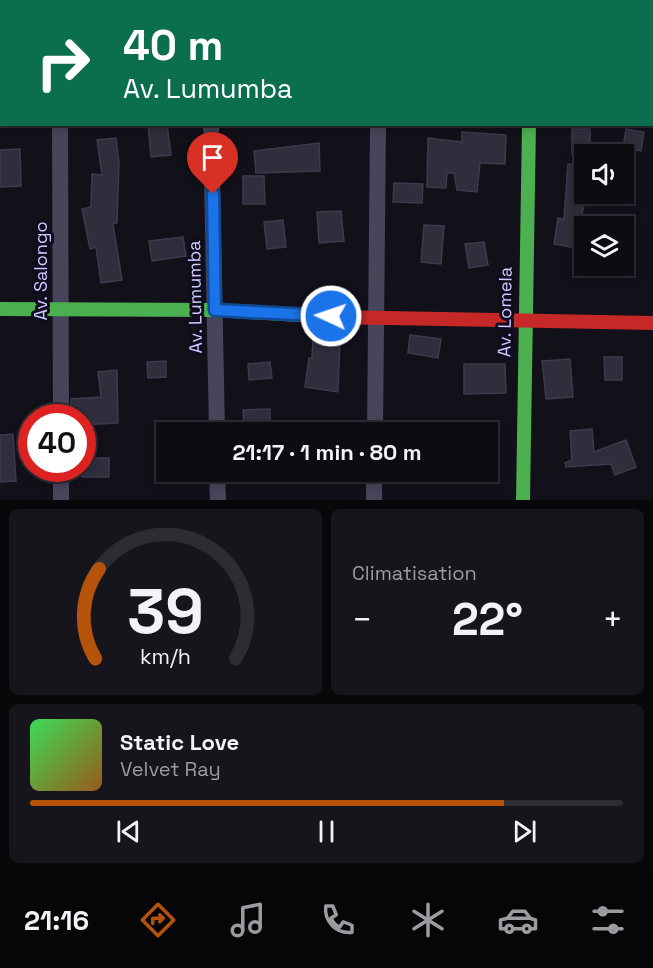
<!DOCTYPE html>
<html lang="fr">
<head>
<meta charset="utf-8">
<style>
  :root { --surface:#0e0c13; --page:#17151c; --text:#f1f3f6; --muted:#9b9ba0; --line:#2e2c33; --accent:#b45309 }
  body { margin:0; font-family:"Space Grotesk",sans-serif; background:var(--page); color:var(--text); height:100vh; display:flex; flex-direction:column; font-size:22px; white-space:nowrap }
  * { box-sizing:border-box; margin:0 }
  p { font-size:20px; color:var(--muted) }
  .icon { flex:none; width:33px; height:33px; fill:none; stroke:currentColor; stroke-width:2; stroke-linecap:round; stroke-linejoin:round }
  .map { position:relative; height:500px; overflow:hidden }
  .details { display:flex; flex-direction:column; gap:9px; padding:9px; background:#08070a; flex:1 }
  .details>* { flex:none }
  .top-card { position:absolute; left:0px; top:0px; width:654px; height:126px; box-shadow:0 3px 9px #0003,0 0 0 2px var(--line); background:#0b6e4f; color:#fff; overflow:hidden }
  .tools { position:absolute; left:574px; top:144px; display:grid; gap:12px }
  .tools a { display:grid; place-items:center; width:60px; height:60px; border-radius:0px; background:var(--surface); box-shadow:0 3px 9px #0003,0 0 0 2px var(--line); font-size:30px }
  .speed { position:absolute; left:18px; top:404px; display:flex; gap:12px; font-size:30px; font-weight:700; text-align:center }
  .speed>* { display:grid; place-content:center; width:78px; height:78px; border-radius:50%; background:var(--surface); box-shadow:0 3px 9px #0003,0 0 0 2px var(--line); line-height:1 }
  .speed .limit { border:9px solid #d22; background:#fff; color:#111 }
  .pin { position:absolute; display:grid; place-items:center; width:51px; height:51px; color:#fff; margin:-62px -26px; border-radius:50% 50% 50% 0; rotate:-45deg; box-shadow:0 0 6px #0007 }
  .pin .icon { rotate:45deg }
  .me { position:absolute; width:66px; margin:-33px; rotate:273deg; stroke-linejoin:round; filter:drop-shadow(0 0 4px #0008) }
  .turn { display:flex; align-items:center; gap:21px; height:126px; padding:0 24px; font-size:27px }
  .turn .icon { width:78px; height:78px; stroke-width:2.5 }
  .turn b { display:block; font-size:42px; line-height:51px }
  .big { font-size:45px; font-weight:600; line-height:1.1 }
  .details .tile { flex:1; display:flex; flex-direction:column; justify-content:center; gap:9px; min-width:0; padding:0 21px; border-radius:9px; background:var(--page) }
  .details .dial { align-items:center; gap:0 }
  .dial svg { height:156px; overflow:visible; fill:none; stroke:var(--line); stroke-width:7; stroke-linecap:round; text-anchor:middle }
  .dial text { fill:var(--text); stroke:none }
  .song { display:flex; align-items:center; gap:18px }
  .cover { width:72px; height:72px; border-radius:9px; background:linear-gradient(135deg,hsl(130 70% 55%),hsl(30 70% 35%)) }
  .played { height:6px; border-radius:3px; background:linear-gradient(90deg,var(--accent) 80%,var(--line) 80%) }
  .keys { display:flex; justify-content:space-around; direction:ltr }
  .heat { display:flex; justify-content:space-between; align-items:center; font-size:33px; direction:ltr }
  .details .tiles { flex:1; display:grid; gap:9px; grid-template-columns:1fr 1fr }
  .tile:last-child { grid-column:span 2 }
  .trip { position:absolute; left:156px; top:422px; width:342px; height:60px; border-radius:0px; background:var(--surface); box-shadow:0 3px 9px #0003,0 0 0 2px var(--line); font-weight:600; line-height:60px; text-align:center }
  .menu { display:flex; height:96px; justify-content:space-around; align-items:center; background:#060508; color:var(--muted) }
  .menu .icon { width:42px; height:42px }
  .menu .active { color:var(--accent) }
  .menu b { font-size:27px; color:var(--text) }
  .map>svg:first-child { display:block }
  .building { fill:#302d3c; stroke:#3d3a4e; stroke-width:1.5 }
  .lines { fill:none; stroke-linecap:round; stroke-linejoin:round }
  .street { stroke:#46455a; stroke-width:16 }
  .fast { stroke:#4caf50; stroke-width:14 }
  .jam { stroke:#c62828; stroke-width:14 }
  .route-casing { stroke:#114b97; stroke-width:15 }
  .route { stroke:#1a73e8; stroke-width:10 }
  .labels { text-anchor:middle; stroke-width:6; stroke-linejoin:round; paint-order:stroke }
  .street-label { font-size:18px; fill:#cfcafe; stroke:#0f0c1d }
</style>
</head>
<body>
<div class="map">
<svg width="653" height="500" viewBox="0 0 653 500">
  <rect width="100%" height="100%" fill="#121019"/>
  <!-- building -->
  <path class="building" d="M148,124H167L171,155L151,157Z
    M572,129H590V154H572Z
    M626,129L644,132L641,151L623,148Z
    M462,132L506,135L505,164L480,163L477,192L457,190L454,173H447L446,188L427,187L428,138L462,142Z
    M116,138L119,163L117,223L113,224L122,280L101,283L96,247L90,249L82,209L91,207L92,174L102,175L97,140Z
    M319,143L320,171L256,173L254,151Z
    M20,149L21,186L0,187V150Z
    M568,164L585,166V199L576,248L554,244L558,218L564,219Z
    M243,176H264L265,204H243Z
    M394,183L423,184L422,203L393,202Z
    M341,211L344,241L319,243L317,212Z
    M283,220L286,247L267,249L264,222Z
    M424,225L444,226L441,264L421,262Z
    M183,237L186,256L152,261L149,241Z
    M484,242L488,265L469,268L465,244Z
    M410,335L441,339L438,358L408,353Z
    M313,338L340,340L338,392L305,387L309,358H312Z
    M604,357H622V380H605Z
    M570,359L573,397L546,399L542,361Z
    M166,361V377L148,378L147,362Z
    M270,362L272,378L249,380L248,364Z
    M464,364H505L506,393L464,394Z
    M117,370L118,423L82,425V417H71V399L101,397L98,372Z
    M270,409V432H244L243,410Z
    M592,429L594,452L626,440L636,467L615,475L611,464L566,467L565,463L572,460L570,431Z
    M13,434L16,481L0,482V435Z
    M82,458H109V477H82Z"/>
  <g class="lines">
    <!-- street -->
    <path class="street" d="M60,0V2
      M209,0V2
      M374,0V2
      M530,0V2
      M60,124L61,417
      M211,124L217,432
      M375,432L378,124
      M61,468V500
      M217,471L218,500
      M374,500V471"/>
    <!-- fast -->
    <path class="fast" d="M0,309L215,310L333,317
      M523,500L529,124"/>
    <!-- jam -->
    <path class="jam" d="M333,317L653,323"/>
  </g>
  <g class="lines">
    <!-- route casing -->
    <g class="route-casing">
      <path id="route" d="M213,194L215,310L331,316"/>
    </g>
    <!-- route -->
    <use href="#route" class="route"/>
  </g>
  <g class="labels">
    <!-- street labels -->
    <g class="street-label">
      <text transform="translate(41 271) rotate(-90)" y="6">Av. Salongo</text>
      <text transform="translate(195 297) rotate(-91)" y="6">Av. Lumumba</text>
      <text transform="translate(505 312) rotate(-89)" y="6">Av. Lomela</text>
    </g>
  </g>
</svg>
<div class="tools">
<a><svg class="icon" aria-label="sound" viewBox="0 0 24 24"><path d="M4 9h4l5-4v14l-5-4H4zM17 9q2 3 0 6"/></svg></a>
<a><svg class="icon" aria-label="layers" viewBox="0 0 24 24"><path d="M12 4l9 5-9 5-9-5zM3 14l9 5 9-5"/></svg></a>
</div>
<div class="speed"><div class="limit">40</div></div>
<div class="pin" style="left:213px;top:194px;background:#d93025"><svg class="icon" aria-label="arrive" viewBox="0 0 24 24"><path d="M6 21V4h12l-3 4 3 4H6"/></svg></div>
<svg class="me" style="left:331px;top:316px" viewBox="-20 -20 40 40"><circle r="17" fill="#1a73e8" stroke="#fff" stroke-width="3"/><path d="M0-11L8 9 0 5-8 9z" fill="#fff"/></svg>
<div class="trip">21:17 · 1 min · 80 m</div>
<div class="top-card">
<div class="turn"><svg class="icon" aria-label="right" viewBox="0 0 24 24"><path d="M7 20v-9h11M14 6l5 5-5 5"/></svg><div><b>40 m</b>Av. Lumumba</div></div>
</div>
</div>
<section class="details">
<div class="tiles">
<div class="tile dial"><svg viewBox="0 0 100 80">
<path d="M14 69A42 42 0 1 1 86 69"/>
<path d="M14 69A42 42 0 0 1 16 23" stroke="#b45309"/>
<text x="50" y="56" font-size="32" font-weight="700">39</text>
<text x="50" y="72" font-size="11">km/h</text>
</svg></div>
<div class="tile"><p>Climatisation</p>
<div class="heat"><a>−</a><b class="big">22°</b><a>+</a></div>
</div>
<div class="tile">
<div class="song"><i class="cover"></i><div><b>Static Love</b><p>Velvet Ray</p></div></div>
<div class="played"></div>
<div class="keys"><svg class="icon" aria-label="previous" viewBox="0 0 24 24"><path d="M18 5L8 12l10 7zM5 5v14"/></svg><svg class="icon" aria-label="pause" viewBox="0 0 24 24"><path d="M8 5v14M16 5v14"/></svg><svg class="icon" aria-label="next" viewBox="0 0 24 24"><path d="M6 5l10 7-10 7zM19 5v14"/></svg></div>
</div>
</div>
</section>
<nav class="menu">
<b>21:16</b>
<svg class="icon active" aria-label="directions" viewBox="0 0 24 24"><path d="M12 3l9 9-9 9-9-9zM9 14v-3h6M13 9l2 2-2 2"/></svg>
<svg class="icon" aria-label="music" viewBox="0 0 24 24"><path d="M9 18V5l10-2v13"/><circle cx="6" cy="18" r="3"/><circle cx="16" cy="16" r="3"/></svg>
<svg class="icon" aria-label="phone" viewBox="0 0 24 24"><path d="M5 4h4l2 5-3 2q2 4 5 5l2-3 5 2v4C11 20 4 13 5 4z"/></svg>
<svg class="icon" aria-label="climate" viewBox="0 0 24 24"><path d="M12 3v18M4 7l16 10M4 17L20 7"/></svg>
<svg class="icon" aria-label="car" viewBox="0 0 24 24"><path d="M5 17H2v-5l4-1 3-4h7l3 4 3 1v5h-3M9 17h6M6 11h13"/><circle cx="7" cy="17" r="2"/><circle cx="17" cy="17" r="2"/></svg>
<svg class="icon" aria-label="filters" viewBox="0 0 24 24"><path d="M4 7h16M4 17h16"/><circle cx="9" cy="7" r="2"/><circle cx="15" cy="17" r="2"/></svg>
</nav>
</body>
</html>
